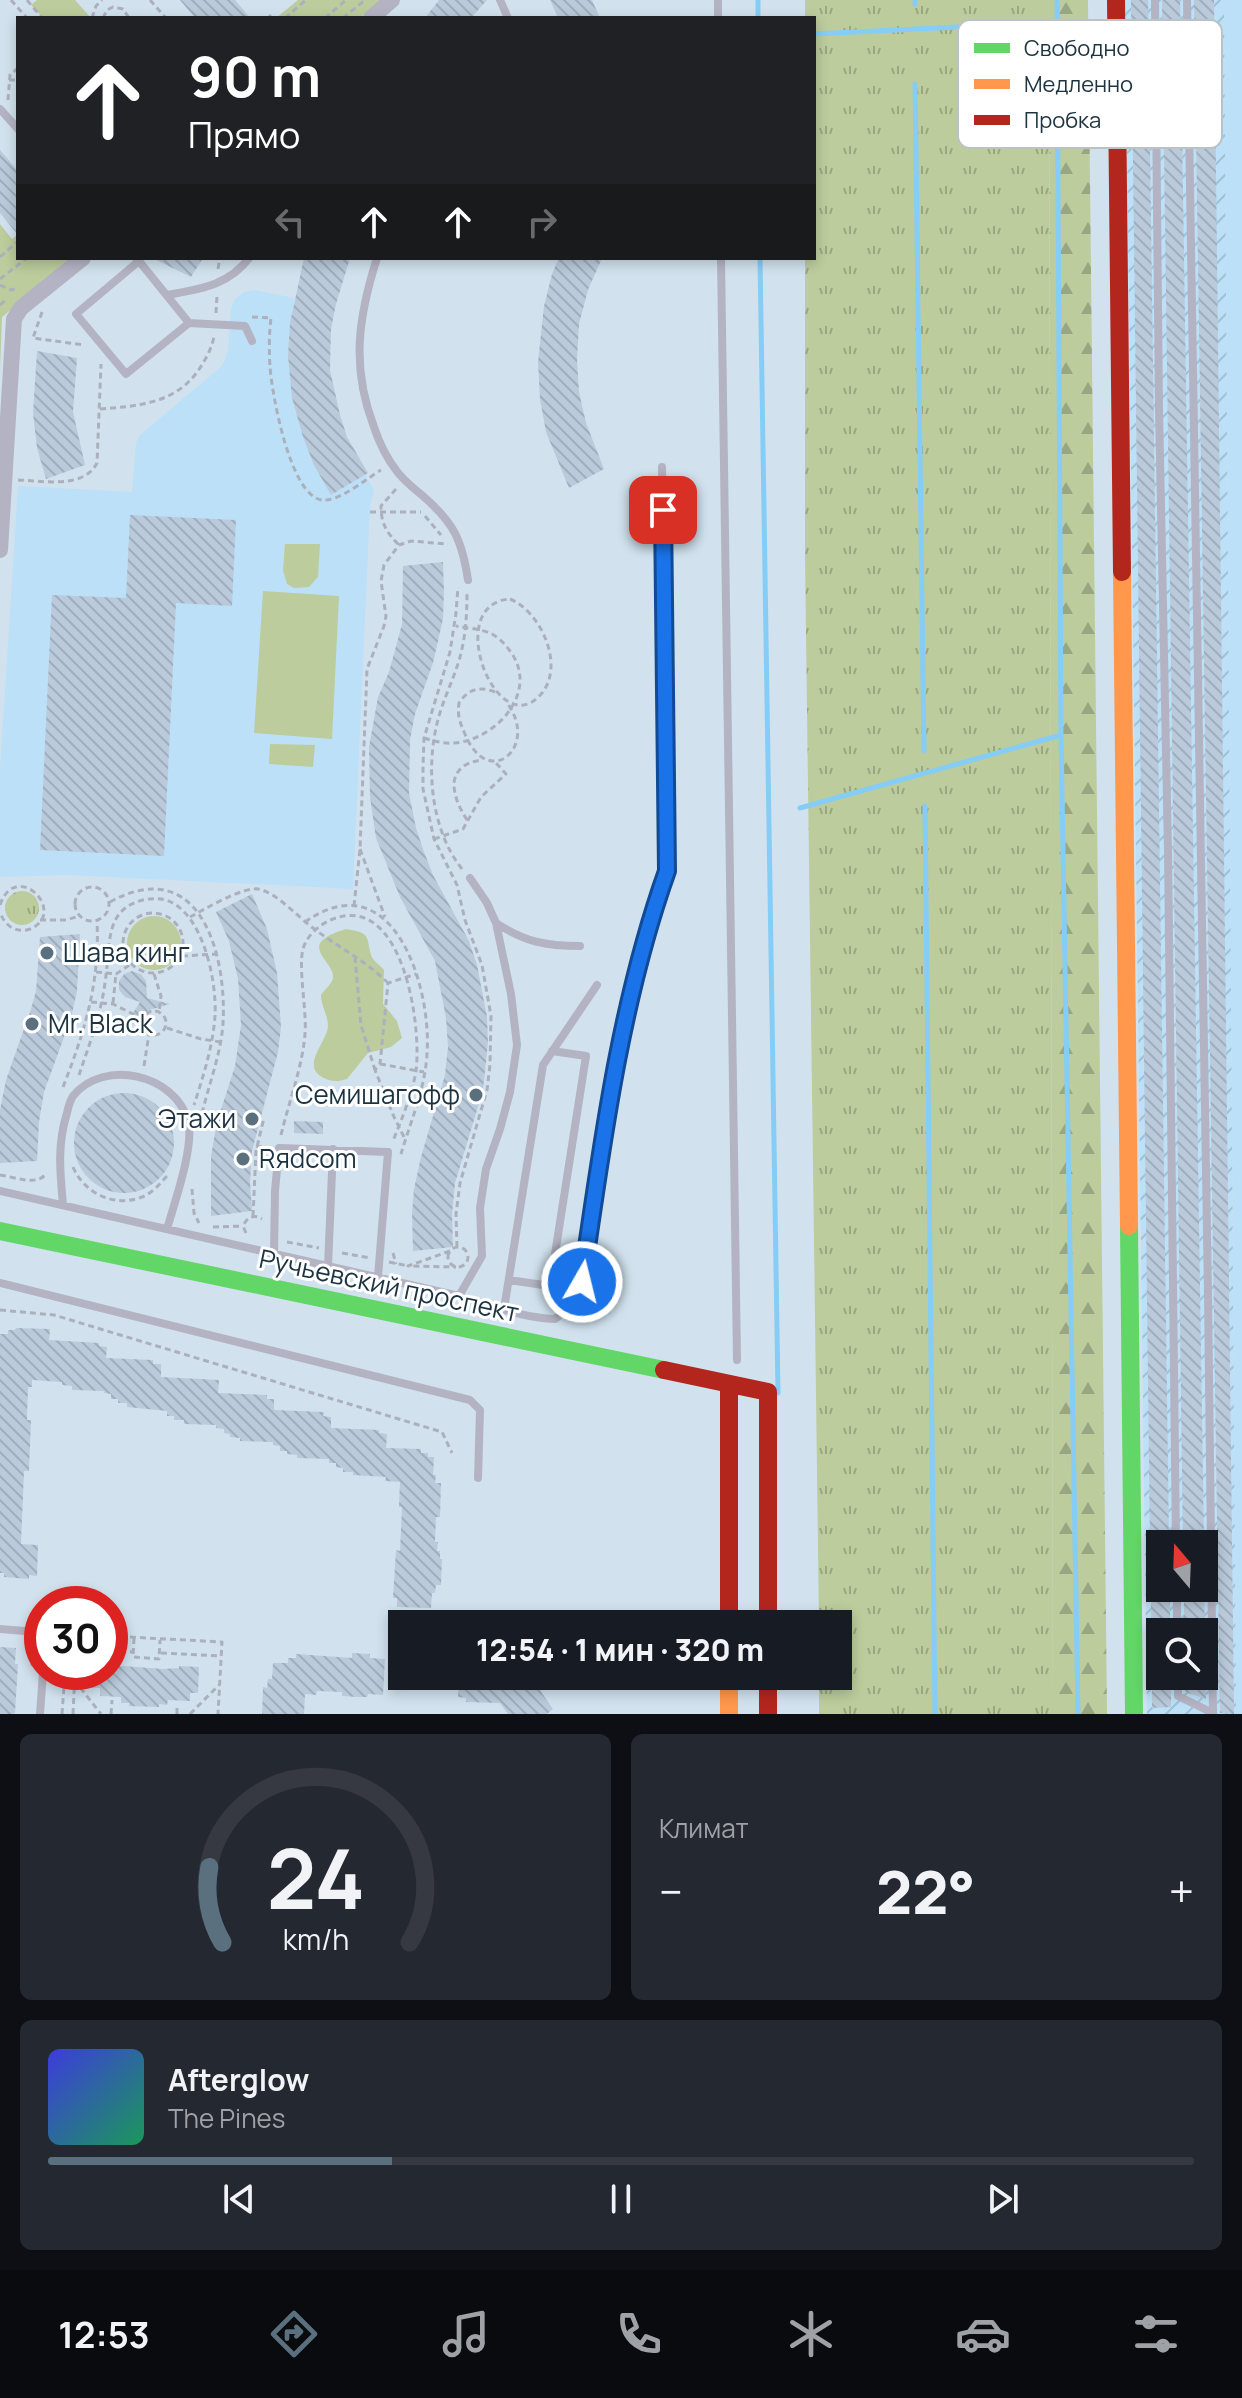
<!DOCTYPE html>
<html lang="ru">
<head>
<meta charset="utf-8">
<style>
  :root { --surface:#171b24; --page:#242831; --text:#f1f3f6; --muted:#9ea1a6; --line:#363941; --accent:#5b707e }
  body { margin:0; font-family:Manrope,sans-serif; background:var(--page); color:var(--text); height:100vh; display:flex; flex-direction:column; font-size:30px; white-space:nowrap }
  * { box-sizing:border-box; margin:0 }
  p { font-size:26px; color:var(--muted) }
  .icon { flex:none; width:44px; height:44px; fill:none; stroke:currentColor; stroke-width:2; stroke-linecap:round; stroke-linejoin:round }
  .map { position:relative; height:1714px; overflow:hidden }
  .sheet { display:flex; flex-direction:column; gap:20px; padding:20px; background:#0d0f14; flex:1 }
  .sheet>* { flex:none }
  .banner { position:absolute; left:16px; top:16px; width:800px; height:244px; border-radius:0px; box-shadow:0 4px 12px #0003; background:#202124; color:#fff; overflow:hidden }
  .needle { width:52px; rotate:341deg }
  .controls { position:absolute; left:1146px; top:1530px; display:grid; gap:16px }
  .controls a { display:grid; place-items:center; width:72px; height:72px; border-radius:0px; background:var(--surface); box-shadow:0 4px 12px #0003; font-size:40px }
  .speed { position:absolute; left:24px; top:1586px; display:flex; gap:16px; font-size:40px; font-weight:700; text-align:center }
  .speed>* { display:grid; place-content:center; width:104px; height:104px; border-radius:50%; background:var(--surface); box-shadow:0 4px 12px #0003; line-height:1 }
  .speed .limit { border:12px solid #d22; background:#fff; color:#111 }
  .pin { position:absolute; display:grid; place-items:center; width:68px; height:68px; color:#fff; margin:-34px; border-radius:16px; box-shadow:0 4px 12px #0006 }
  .me { position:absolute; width:88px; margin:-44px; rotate:8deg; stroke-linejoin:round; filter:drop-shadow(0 0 6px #0008) }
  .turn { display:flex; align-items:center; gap:28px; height:168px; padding:0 40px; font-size:36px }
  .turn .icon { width:104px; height:104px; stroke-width:2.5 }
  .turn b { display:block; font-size:56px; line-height:68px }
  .lanes { display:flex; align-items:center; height:76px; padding:0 40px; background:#0003; justify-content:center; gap:40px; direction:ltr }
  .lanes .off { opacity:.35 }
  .big { font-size:60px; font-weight:800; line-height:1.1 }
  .sheet .card { flex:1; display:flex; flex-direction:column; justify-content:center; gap:12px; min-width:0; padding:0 28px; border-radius:12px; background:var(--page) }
  .sheet .dial { align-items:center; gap:0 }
  .dial svg { height:208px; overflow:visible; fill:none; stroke:var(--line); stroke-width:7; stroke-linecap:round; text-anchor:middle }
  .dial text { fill:var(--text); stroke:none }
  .song { display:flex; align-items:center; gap:24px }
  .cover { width:96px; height:96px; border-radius:12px; background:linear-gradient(135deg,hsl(240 70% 55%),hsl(150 70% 35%)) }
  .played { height:8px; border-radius:4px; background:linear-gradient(90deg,var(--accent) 30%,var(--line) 30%) }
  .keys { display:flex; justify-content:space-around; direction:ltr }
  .heat { display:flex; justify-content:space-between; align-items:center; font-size:44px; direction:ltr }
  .sheet .tiles { flex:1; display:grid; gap:20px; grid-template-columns:1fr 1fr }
  .card:last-child { grid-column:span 2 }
  .trip { position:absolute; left:388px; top:1610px; width:464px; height:80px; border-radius:0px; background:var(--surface); box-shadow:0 4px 12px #0003; font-weight:800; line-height:80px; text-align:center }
  .menu { display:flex; height:128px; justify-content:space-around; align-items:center; background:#090b0e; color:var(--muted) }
  .menu .icon { width:56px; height:56px }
  .menu .selected { color:var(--accent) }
  .menu b { font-size:36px; color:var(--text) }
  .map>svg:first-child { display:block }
  .built { fill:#bce0f7 }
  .industrial { fill:url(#industrial-furrows); fill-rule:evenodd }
  .grass { fill:url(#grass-tufts) }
  .forest { fill:url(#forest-firs) }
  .park { fill:#bccc9c }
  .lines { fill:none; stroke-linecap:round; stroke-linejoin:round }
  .stream { stroke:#85cdf7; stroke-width:5 }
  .building { fill:url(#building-back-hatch) }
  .path { stroke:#acb0bc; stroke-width:3; stroke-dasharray:6 4; stroke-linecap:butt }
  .lane { stroke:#b4b3c3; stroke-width:8 }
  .street { stroke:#b4b3c3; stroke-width:16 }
  .fast { stroke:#63d668; stroke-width:18 }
  .slow { stroke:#ff974d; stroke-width:18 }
  .jam { stroke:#b3261e; stroke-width:18 }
  .route-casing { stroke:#114b97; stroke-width:20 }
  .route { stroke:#1a73e8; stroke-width:14 }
  .poi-dot { fill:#5b707e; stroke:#fff; stroke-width:3 }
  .labels { text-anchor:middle; stroke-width:6; stroke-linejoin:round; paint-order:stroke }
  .poi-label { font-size:26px; fill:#1c3341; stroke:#fff; text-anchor:start }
  .street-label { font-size:26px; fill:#1c3341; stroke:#fff }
  .key { fill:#fff; stroke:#bbc2c6; stroke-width:2 }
  .key-label { font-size:22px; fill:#1c3341 }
</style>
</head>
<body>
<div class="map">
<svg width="1242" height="1714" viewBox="0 0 1242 1714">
  <defs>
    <pattern id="industrial-furrows" width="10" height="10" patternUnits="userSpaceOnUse" patternTransform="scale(2)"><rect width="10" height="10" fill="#bce0f7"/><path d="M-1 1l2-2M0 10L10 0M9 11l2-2" fill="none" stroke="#a1c1d5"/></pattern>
    <pattern id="grass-tufts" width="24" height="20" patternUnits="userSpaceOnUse" patternTransform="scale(2)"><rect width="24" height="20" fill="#bccc9c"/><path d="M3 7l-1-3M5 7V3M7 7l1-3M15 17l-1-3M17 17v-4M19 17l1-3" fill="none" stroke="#98a681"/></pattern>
    <pattern id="forest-firs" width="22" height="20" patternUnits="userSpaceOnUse" patternTransform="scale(2)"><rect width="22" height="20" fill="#bccc9c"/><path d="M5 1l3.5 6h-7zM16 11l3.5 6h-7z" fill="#98a681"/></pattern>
    <pattern id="building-back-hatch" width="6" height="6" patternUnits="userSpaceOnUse" patternTransform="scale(2)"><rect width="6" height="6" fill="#bacada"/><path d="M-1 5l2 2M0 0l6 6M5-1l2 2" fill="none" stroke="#9faebc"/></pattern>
  </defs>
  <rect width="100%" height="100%" fill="#d1e2ee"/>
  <!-- built -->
  <path class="built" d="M1224,0H1242V1714H1236Z
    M254,290L294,298L288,356L292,398L303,437L331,495L365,475L374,490L370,506L353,889L69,875L0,877V769L18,486L132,492L136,443L140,435L222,366L228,351L231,309L235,299L244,292Z"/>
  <!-- industrial -->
  <path class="industrial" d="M1125,0H1224L1236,1714H1147ZM1160,1544H1204V1588H1160ZM1160,1632H1204V1676H1160Z"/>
  <!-- grass -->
  <path class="grass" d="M805,0H1049L1053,1714H819V1676H838V1624H819L805,557V258H814V18H805Z
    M5 908a17 17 0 1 1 34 0a17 17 0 1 1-34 0Z"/>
  <!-- forest -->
  <path class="forest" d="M1049,0H1088L1107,1714H1053Z"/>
  <!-- park -->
  <path class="park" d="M37,0H75L91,18H43L31,5Z
    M298,0H381L360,18H276Z
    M0,224L12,239L18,234V258H73L2,317L0,370Z
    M285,544H320L318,577L309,587L294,588L287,584L283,570Z
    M263,591L339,596L332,739L254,733Z
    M270,744L315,745L313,767L269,764Z
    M127 943a27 27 0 1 1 54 0a27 27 0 1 1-54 0Z
    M346,929C371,933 366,936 371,955C373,961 380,965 384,970L383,1004L397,1021L402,1038L391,1047L368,1053L347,1079C338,1082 330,1082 322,1077C301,1065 327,1042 328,1026C328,1015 321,1006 321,995C324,990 332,984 333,978C335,960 293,945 346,929Z"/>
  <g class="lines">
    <!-- stream -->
    <path class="stream" d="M758,0V18
      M915,0V4
      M1057,0L1061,735L1078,1714
      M814,34L1057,22
      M915,84L924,751
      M760,258L778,1393
      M925,806L935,1714
      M800,808L1061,735"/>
  </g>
  <!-- building -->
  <path class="building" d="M180,0H235L250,18H195Z
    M439,0H487L471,18H425Z
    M550,0H592L600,18H558Z
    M1131,0H1148L1169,1544H1150Z
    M1162,0H1180L1204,1544H1183Z
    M1194,0H1214L1234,1714L1220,1713Z
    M0,150L18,171V235L0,213Z
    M152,258H203L191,277Z
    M304,258H350L336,304L331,329L330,370L340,415L347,437L368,473L331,495L314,465L303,437L292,398L288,356L290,323Z
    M559,258H602L588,290L579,324L577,360L579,392L586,423L604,469L569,488L546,432L540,399L538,362L544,306L552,274Z
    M37,351L77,358L73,412L85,465L46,479L37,448L33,413Z
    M130,515L236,520L232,606L176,603L164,856L40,850L52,595L126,598Z
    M443,562L444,592L443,619L433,663L415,714L410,740L409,793L416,828L424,852L433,875L469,941L477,965L487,1017L488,1042L483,1090L455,1183L452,1214L453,1247L413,1251L412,1213L414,1189L421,1157L445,1075L448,1047L446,1018L435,961L400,897L376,838L370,797L369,747L378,697L389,672L402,624L403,566Z
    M252,894L267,929L277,973L281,1027L278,1052L252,1151L250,1182L252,1211L211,1216V1156L217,1122L235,1066L241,1025L238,979L229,941L216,912Z
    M80,934L77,991L71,1018L44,1092L39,1122L37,1161L0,1163V1110L6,1080L31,1009L36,991L40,937Z
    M132,971L141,974L146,981L147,998L170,1004L149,1010L125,1031L123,1029L140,1002L125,997L119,990V981L124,974Z
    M74 1143a50 50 0 1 1 100 0a50 50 0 1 1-100 0Z
    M294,1121L323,1122V1134L294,1133Z
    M16,1328L50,1329L49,1340L99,1343V1346L107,1347L106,1358L153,1360V1364H161V1377L219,1380L218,1393L267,1395V1399H274V1410L324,1412L323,1416L331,1417V1428L379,1430V1433L387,1434L386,1448L421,1449V1453H428V1457H434L433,1475H436L435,1483H441L440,1517H436L435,1542H438L437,1551H440V1559H442L441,1585H436L435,1593H432L431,1608L397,1607V1598H393L396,1550L400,1551L402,1507H399L400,1482L385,1481L386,1477L353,1475V1472H343V1468L336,1467V1463H329V1459L297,1458V1455L287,1454V1451H280V1446L273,1445V1442L240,1441V1438L230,1437V1434L224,1433V1429L216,1428V1425L184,1424V1420H174V1416H167V1411L127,1407V1403H118V1399H111V1394L104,1393V1391L72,1390V1386L62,1385V1382L32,1380V1387H28L27,1420H31L29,1471H24L21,1544L38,1545L37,1576L29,1575V1579L4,1577V1573H0V1334H8V1330H15Z
    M1151,1588H1170V1632H1151Z
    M1184,1588H1204L1206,1699L1185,1692V1676H1204V1632H1184Z
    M0,1647L16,1648L15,1664H18L15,1713L12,1714H0Z
    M352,1653L370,1654V1658L385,1659L383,1695L368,1694L367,1697H357L342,1696V1692L317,1691L316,1695L305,1694L304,1714H262L263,1687L267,1688L268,1679H272L273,1663H288V1658H296V1654L352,1658Z
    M110,1665L163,1669L179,1668V1666L199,1667L198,1693H190V1701L168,1700L167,1705L159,1704V1707L129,1706V1703H121V1697L100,1696V1688H92L93,1672H110Z
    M459,1676H530L553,1709L547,1714H508L500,1703L466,1702V1698L458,1697Z
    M1152,1676H1171V1707L1152,1708Z"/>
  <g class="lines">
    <!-- path -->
    <path class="path" d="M11,0L27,18
      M27,0L42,18
      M150,0L166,18
      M92,18L96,6L102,0
      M103,18L107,10L113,7L123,9L129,18
      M268,18L271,15
      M285,18L306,0
      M325,18L346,0
      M343,18L365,0
      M9,80H18
      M8,100L10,75L18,68
      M0,257L18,241
      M218,269L220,258
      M0,279L27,258
      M0,285L11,290L19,288
      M0,305L6,300
      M42,312L33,338L84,345
      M216,313L217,296
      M252,317L271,318C269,334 269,351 270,367C272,394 290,496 322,500C339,502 366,479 381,470
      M100,409C138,406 174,404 198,371C205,360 212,349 214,336
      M18,480C43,481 84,489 97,463L101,364
      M396,489L381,506C381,524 387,533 399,545
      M370,512H421
      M425,516L441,535
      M510,599C540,611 565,664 542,693C498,747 441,604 510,599Z
      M495,692C480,686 468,689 459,703C457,715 460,723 465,734C488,791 540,747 507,703
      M424,738C434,741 444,744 455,743C497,739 540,691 510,651C505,644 499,638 492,634C481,629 467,628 456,626
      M467,820C451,795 444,766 481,760
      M434,839L463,829L481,797L506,774L496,763
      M360,849L385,917
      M462,869C430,829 425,764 439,716C445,695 456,674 461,653C466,633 467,612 467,592
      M75 904a17 17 0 1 1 34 0a17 17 0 1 1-34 0Z
      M110,902C199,853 227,953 223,1023C221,1055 208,1086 201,1118
      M0,905C16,858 69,913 30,929C16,934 4,925 0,912
      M354,906L360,849L367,669L384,626L386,616L381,581L384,565L399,545L411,541L447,544
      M123 943a30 30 0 1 1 60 0a30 30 0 1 1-60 0Z
      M190,917C205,909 242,887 258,889C276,892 298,917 313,928C338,947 366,961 388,983
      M40,920H66L79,916
      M305,922C393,860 432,987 427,1054C425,1089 411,1120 401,1154
      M182,956L216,954
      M355,957L361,1025L375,1070
      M96,972L116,974L131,964
      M154,974L161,996L159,1012
      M91,1002L113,1004L143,1019
      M113,1003L116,974
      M142 1023a12 12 0 1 1 24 0a12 12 0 1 1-24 0Z
      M167,1028L201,1039L221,1042
      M380,1064L424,1072
      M144,1066L149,1034
      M79,1075C87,1051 97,1025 102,1000C106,982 107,964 109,946C110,934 113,920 121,912C131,901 151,896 166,900C203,912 217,981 215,1016C213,1046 203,1077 194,1105
      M63,1087C85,1031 100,982 97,921
      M281,1135C289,1101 302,1069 305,1034C307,1011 298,968 303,949C307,935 320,924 333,919C403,892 422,1026 416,1071C412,1095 402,1118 393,1141
      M404,1137L394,1117L375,1070L380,1064L388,983L416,974
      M256,1146L269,1148
      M73,1167C84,1193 114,1208 142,1197C152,1193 159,1185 166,1177H170
      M0,1175C16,1177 36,1187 47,1173
      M192,1189L194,1213L199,1223
      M253,1216L256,1151L264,1118
      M213,1227L243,1226
      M246,1233L243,1226C247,1217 254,1214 262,1219
      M287,1242L319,1248
      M448 1257a10 10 0 1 1 20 0a10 10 0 1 1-20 0Z
      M457,1247L456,1214L460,1183L487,1090L490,1065L491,1016L482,965L465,920L457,885L434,839L423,789V767L424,738L450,652L456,613L458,587
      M450,1251L408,1266L456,1267
      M342,1253L370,1258
      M393,1253L396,1264
      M389,1262L408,1266
      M0,1310L54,1315L442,1432L452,1453
      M110,1636L222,1642L218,1714
      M134,1638L133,1657L159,1659L160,1640
      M31,1643L33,1646L32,1666
      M110,1650L134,1652
      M161,1653L221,1656
      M68,1672L101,1714
      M62,1714L65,1672
      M73,1714L75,1672
      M111,1714L112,1700
      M177,1714V1704
      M190,1714L219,1685"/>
    <!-- lane -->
    <path class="lane" d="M500,0L508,18
      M718,0V18
      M1155,0L1159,408L1168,851L1176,1544
      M1187,0L1208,1294L1213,1714
      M0,109L18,129
      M136,258L139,261L189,323L126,374L76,314L139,261
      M377,258C358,318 351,367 374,427C379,442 386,457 396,470C403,480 413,488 423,496C454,523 462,540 468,580
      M721,258L737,1360
      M167,295C200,289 228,286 249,258
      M189,323L245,326L252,341
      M496,923C525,942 546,946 580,946
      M617,1057L650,918L667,871L662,467
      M0,1191L459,1296C490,1305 522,1318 555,1319L572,1306L582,1282
      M63,1205C60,1172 57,1145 67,1113C68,1108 70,1101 73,1096C104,1058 175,1074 188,1121C195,1145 174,1204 167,1229
      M274,1254L275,1191L279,1148L388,1152L378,1277
      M328,1266L333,1149
      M509,1280L550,1286L586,1056L552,1051
      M0,1283L470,1400L480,1410L478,1478
      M459,1296L482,1256L480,1208L486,1169L500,1129L510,1092L517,1045L511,994L496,923L487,903L470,878
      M504,1309L543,1065L597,985
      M1177,1588V1632
      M0,1629L37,1632L42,1635
      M1178,1676V1696L1213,1713
      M40,1714L43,1672"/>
    <!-- street -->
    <path class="street" d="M371,18L392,0
      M0,550L14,319L21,308L83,258
      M582,1282L617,1057"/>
    <!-- fast -->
    <path class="fast" d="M1129,1226L1134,1714
      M0,1231L664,1370"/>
    <!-- slow -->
    <path class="slow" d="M1122,572L1129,1226
      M729,1676V1714"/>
    <!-- jam -->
    <path class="jam" d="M1116,0L1122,572
      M664,1370L768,1392V1624
      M729,1384V1624
      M768,1676V1714"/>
  </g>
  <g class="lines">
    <!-- route casing -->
    <g class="route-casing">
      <path id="route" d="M582,1282C602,1144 620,1003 667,871L663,510"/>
    </g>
    <!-- route -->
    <use href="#route" class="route"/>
  </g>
  <!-- markers -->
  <g class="poi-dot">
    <circle cx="47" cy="953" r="8"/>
    <circle cx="32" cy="1024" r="8"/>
    <circle cx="476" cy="1095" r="8"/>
    <circle cx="252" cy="1119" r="8"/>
    <circle cx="243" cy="1159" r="8"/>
  </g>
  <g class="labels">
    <!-- poi labels -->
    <g class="poi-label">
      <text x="63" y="962">Шава кинг</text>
      <text x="48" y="1033">Mr. Black</text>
      <text x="460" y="1104" text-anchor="end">Семишагофф</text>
      <text x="236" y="1128" text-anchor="end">Этажи</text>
      <text x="259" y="1168">Rяdcom</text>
    </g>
    <!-- street labels -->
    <g class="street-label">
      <text transform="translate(389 1286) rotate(12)" y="9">Ручьевский проспект</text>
    </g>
  </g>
  <!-- legend -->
  <rect x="958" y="20" width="264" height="128" rx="12" class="key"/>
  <rect x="974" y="43" width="36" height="10" fill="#63d668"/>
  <rect x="974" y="79" width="36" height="10" fill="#ff974d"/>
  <rect x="974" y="115" width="36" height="10" fill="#b3261e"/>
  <g class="key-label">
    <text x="1024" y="56">Свободно</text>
    <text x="1024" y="92">Медленно</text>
    <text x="1024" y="128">Пробка</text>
  </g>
</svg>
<div class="controls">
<a><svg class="needle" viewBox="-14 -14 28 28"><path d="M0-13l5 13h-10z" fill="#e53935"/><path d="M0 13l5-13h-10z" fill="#9ea1a6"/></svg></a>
<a><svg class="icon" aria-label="search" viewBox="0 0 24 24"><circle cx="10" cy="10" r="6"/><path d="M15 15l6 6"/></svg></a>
</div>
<div class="speed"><div class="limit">30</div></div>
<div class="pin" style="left:663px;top:510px;background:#d93025"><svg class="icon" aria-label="arrive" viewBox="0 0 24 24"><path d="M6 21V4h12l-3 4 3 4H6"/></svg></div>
<svg class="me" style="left:582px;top:1282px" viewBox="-20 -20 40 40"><circle r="17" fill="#1a73e8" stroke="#fff" stroke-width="3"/><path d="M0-11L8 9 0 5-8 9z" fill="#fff"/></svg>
<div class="trip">12:54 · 1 мин · 320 m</div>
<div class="banner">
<div class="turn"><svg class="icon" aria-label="ahead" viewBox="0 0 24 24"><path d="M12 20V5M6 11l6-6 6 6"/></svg><div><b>90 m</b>Прямо</div></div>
<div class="lanes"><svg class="icon off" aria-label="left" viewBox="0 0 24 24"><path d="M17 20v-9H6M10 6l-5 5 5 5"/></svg><svg class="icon" aria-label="ahead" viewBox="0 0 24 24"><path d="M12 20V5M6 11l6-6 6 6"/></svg><svg class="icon" aria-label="ahead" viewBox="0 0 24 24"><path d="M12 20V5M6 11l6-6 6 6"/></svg><svg class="icon off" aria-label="right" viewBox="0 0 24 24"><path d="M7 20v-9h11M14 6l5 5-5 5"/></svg></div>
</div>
</div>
<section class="sheet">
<div class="tiles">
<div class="card dial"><svg viewBox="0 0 100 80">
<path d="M14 69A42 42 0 1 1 86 69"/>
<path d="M14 69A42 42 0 0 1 9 40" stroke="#5b707e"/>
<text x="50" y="56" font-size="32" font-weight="700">24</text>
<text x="50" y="72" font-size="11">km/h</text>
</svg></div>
<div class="card"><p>Климат</p>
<div class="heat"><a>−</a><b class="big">22°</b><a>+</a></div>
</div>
<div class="card">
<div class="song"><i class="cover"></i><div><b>Afterglow</b><p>The Pines</p></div></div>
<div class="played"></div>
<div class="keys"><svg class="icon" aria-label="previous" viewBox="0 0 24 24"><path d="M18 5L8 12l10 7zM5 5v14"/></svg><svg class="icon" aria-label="pause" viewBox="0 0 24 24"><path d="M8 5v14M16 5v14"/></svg><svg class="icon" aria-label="next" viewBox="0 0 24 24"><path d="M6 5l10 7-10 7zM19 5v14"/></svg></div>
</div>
</div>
</section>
<nav class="menu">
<b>12:53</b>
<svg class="icon selected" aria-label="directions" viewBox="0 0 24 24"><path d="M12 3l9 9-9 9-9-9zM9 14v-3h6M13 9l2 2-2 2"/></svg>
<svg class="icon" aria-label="music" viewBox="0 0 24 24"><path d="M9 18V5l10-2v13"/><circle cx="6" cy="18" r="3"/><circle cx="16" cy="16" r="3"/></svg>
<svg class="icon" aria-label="phone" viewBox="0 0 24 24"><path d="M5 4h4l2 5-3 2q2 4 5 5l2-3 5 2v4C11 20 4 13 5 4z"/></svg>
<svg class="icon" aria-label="climate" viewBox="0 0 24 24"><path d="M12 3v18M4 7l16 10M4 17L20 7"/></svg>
<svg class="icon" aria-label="car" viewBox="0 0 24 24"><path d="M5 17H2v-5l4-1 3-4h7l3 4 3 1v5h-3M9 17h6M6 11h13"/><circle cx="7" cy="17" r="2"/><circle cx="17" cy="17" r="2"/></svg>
<svg class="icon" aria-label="filters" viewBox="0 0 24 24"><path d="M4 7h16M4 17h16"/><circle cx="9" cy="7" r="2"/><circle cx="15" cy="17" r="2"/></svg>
</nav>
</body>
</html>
